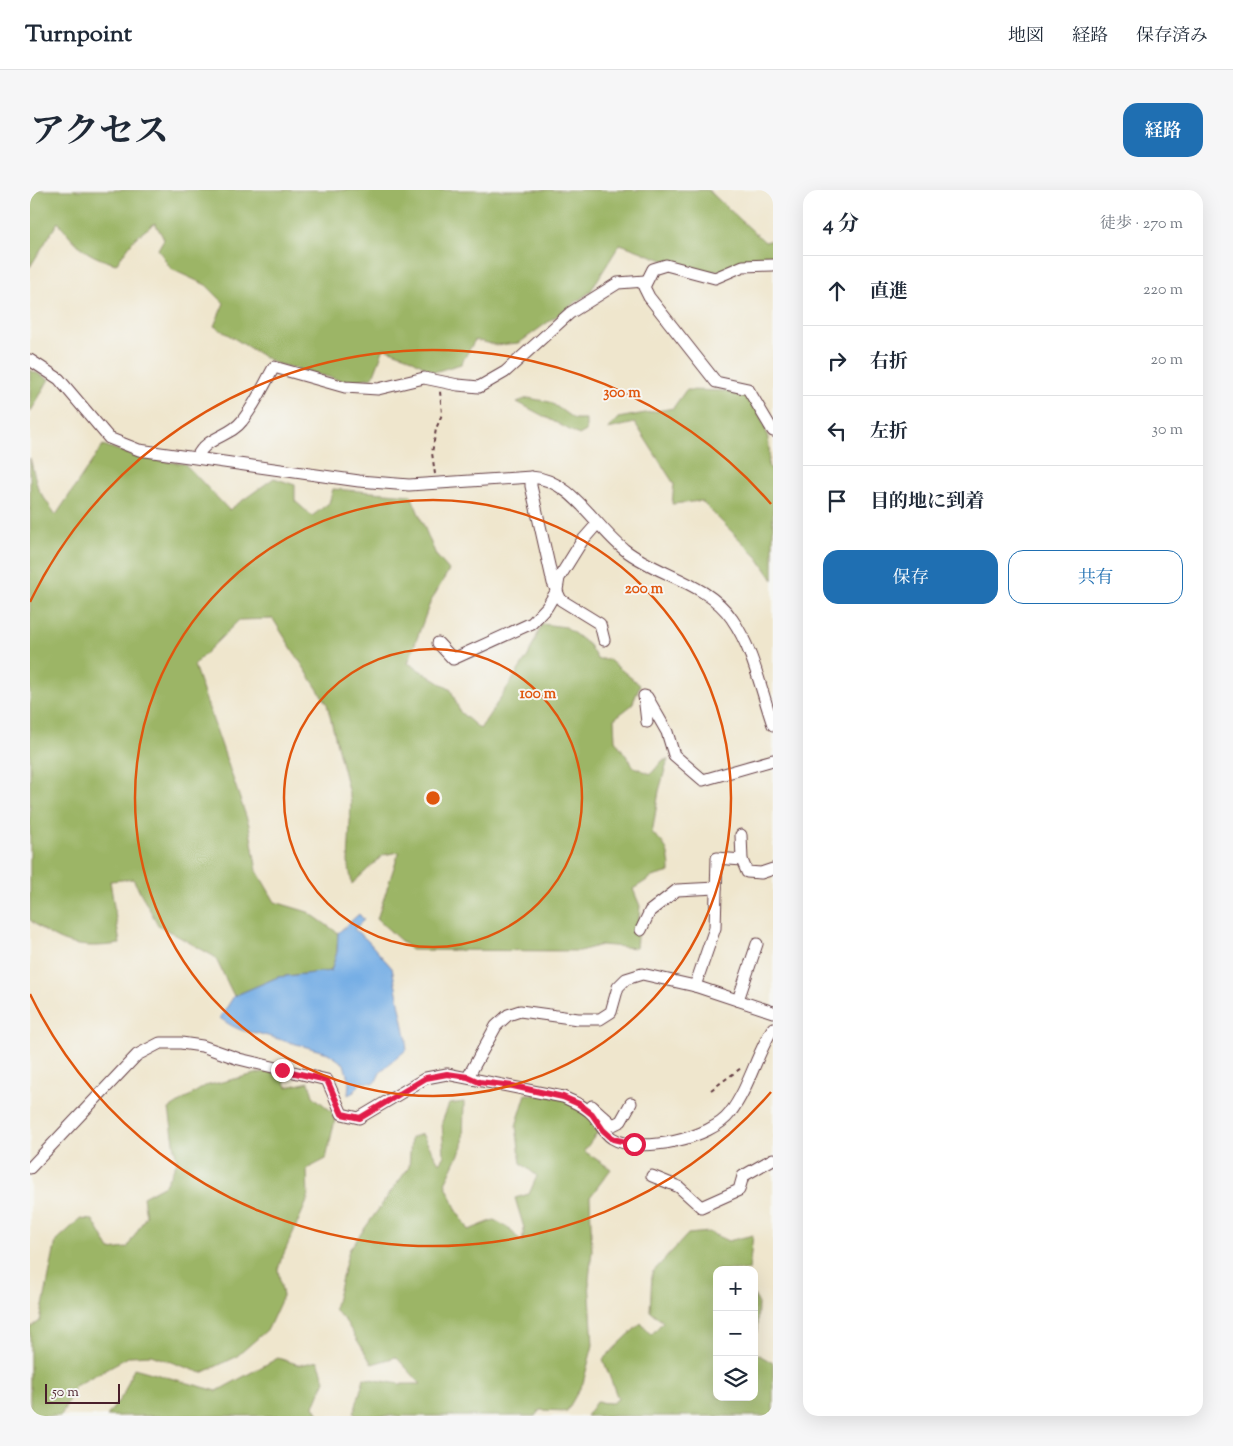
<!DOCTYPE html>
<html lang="ja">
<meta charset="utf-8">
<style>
body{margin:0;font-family:"Sorts Mill Goudy","Noto Serif JP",serif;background:#f6f6f7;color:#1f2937}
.controls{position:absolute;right:15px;bottom:15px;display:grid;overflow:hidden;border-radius:10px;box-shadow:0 5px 20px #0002}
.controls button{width:45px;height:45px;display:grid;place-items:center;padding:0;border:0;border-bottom:1px solid #e0e1e3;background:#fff;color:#1f2937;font:25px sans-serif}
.scale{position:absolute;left:15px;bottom:12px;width:75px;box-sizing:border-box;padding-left:5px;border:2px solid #4a1f2b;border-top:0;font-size:14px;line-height:18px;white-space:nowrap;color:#4a1f2b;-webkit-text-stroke:4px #f6f6f2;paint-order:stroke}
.stop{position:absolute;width:15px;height:15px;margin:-11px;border:4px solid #e11d48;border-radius:50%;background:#fff}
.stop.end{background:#e11d48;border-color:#fff;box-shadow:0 1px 5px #0008}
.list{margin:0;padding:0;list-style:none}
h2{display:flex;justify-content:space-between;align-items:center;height:65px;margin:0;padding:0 20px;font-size:21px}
h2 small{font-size:16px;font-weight:400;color:#747a83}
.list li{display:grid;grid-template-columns:32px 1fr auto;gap:15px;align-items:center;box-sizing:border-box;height:70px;padding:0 20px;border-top:1px solid #e0e1e3}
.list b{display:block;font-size:19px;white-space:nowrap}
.list em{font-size:16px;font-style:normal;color:#747a83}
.actions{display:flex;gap:10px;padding:15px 20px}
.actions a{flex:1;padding:11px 0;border:1px solid #1f6fb2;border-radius:15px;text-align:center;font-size:18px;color:#1f6fb2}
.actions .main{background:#1f6fb2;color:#fff}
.icon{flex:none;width:28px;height:28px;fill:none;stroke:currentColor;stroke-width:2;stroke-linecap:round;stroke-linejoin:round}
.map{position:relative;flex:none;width:743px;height:1226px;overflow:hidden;border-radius:15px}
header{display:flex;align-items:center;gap:30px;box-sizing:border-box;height:70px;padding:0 25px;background:#fff;border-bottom:1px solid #e0e1e3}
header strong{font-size:24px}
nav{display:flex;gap:28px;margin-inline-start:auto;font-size:18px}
.intro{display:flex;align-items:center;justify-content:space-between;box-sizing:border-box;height:120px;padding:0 30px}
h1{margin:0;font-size:35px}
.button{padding:12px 22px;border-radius:15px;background:#1f6fb2;color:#fff;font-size:18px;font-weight:700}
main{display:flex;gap:30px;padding:0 30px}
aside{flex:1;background:#fff;border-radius:15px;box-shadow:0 5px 20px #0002}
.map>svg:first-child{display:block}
.forest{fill:#9cb566;stroke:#736a48}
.water{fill:#76aee5;stroke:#606688}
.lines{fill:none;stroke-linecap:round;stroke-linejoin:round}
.minor-casing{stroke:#633d43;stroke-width:13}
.path{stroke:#633d43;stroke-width:2;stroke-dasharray:4 4;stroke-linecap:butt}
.minor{stroke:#fff;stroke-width:11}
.route{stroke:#e11d48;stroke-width:6}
.ring{fill:none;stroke:#e0560e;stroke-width:2.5}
.centre{fill:#e0560e;stroke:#f6f6f2;stroke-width:2.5}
.ring-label{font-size:15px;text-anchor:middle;font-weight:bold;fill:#e0560e;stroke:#f6f6f2;stroke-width:4;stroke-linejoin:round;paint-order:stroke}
</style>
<header>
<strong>Turnpoint</strong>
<nav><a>地図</a><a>経路</a><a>保存済み</a></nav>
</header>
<div class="intro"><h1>アクセス</h1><a class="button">経路</a></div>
<main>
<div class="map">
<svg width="743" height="1226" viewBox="0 0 743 1226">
<rect width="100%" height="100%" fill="#f6f6f2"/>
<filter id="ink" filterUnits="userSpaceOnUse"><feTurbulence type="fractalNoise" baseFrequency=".02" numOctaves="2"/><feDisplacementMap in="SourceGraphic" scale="10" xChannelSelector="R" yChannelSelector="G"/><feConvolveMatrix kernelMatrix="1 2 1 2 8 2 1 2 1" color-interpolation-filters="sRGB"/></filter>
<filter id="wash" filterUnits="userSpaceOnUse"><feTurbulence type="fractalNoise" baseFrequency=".0096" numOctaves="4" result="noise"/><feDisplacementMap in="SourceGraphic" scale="20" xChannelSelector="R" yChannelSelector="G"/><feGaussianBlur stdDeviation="1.12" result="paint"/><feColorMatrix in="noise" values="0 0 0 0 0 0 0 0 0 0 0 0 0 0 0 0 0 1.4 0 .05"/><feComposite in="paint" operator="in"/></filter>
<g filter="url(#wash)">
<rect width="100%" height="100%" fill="#efe6cd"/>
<g class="forest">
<path d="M0,0H678L735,52L743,50V70C718,67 709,78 687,81C659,84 618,63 590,54L560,102L489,153L466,155L445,150L431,174L404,182L376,166L354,158L343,187L318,192L244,173L184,136L194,113L176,95L141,79L128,59L134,49L125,33L105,48L86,74C54,65 48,56 28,32L0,77Z"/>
<path d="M0,180L19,189L0,223Z"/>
<path d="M656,200L697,201L720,207C733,229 743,250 738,276L743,280V390L728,368L671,311L642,314L644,294L605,233L578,239L588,228L643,218Z"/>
<path d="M498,208L520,212L544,229H556V241L549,245L487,212Z"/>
<path d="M73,255L110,268L155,274L199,320L244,288L265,295V311L282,326L299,313L303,299L381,305L406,365L419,380L400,413L378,473L421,500L430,522L450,539L498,466L512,434L536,437L559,455L567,469H578L610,495L602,515L584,529L585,550L604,577L621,584L632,571L638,569L629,601L622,644C637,652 640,667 640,682L622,687L603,699L610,716L606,758L571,755L550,761L381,760L347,729L369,662L353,665L322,694L318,672L321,612L297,514L243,429L209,430L164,475L219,635L227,681L245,712L278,722L308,743L307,762L301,781L248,787L204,806L185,767L128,735L103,689L80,691L90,754C50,759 31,756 0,730V268L8,299L26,325Z"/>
<path d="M238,881L253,887L257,897L279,892L283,906L306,925L296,969L277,979L278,1009L251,1070L248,1080L253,1106L238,1139L206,1167L172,1183L121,1165L100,1166L45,1196L31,1226H0V1138L10,1131L26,1051L50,1029L63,1030L80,1060L97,1058L116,1026L113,1007L135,995L147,972L139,919L175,896Z"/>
<path d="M496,904L553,910L565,921L560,929L568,942L554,961L581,979L560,1007L562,1061L559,1090L563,1155L553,1193L537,1221L510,1220L505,1226H327L324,1223L334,1188L370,1194H391L366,1167L342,1174L316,1132L304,1119L319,1060L379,977L381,948L392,944L409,973L414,966L412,932L419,914L434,912L433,956L415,993L428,1023L439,1040L464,1030L479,1038L492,1053L494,1038L485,1008L499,1004L507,986L491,973L486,936Z"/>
<path d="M679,1042L698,1051L723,1045L719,1080H687V1207H724V1162L743,1173V1226H556L566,1212L582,1213L588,1209L573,1169L611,1133L621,1145L633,1132L620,1121L622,1083L658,1044Z"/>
<path d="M724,1105L728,1112L727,1142L724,1146Z"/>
<path d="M248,1168L270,1175L288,1171L295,1190L284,1216L290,1226H77L93,1205L104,1178L187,1201Z"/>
</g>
<path class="water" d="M329,724L334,730L324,739L337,750L362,778L377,851L376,860L351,881L345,893L331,892L324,902L318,905L319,892L314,874L298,863L227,843C212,842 202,837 190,828L204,806L248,787L301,781L307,762L308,743Z"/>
</g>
<g filter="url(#ink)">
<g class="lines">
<defs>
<g id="minor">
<path d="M743,75L713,76L685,88L636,75L623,79L614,97L619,107L686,192L718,199L743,241"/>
<path d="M0,170L29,189L79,248L109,260L329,291L379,295L501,287C542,289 565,337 595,360C627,385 678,393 702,429C723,459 731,500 743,535"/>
<path d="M167,267C177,246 200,247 212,231C225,215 234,195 244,177L315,197L348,199L394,188L428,195L449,197L475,182L540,123L588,93L615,91"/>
<path d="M501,287V296L523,393L531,410L570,434L574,450"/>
<path d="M408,453L423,469L502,433L517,417L527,400L529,388L552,351L567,334"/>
<path d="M617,532L614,506L617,507L637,542L644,565L673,590L743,570"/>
<path d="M711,645L712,670L717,682L731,683L743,679"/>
<path d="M611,740L620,721L647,700L686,698"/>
<path d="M665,796L685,738L687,668L712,670"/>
<path d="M708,810L727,754"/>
<path d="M438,887L466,836L478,825L490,821L548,829H570L581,822L588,797L596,789L612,784L665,796L743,822"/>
<path d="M562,916L583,935L591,931L601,913"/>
<path d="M0,978L107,865L130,853H151L172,856L209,869L297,890L312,924L329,928L396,888L417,884L533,907C544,912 555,916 563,925C570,933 573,942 582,948C609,965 682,948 700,923C719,898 726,865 743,838"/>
<path d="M622,986L649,997L671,1017L709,1000L713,986L743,969"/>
</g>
</defs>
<use href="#minor" class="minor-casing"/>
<g class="path">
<path d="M405,284L402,263L406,239L412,224L410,201"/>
<path d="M681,900L711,878"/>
</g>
<use href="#minor" class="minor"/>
</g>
</g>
<g class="lines" filter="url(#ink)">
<path class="route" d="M252,880L297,890L312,924L330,928L396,888L417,884L438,887L449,892L483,896L533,907L549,914L562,924L573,940L583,949L604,954"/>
</g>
<g class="ring">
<circle cx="403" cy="608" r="149"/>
<circle cx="403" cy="608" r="298"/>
<path d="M741 902A448 448 0 0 1 0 804M0 412A448 448 0 0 1 741 314"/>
</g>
<circle cx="403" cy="608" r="8" class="centre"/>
<g class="ring-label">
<text x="592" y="207">300 m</text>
<text x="614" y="403">200 m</text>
<text x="508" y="508">100 m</text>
</g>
</svg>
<div class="controls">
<button>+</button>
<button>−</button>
<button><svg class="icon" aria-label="layers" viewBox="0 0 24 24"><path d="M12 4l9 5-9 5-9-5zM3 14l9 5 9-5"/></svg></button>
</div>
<div class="scale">50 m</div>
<div class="stop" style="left:604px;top:954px"></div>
<div class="stop end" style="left:252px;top:880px"></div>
</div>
<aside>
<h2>4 分<small>徒歩 · 270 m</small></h2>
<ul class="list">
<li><svg class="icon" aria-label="ahead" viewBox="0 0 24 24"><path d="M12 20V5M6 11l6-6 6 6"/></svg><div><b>直進</b></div><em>220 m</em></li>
<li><svg class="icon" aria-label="right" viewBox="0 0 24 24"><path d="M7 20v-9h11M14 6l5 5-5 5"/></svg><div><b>右折</b></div><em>20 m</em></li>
<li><svg class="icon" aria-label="left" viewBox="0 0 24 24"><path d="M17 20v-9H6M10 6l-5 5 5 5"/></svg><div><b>左折</b></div><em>30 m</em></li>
<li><svg class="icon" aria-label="arrive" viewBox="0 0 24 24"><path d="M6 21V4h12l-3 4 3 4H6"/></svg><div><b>目的地に到着</b></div></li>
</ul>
<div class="actions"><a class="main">保存</a><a>共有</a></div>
</aside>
</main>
